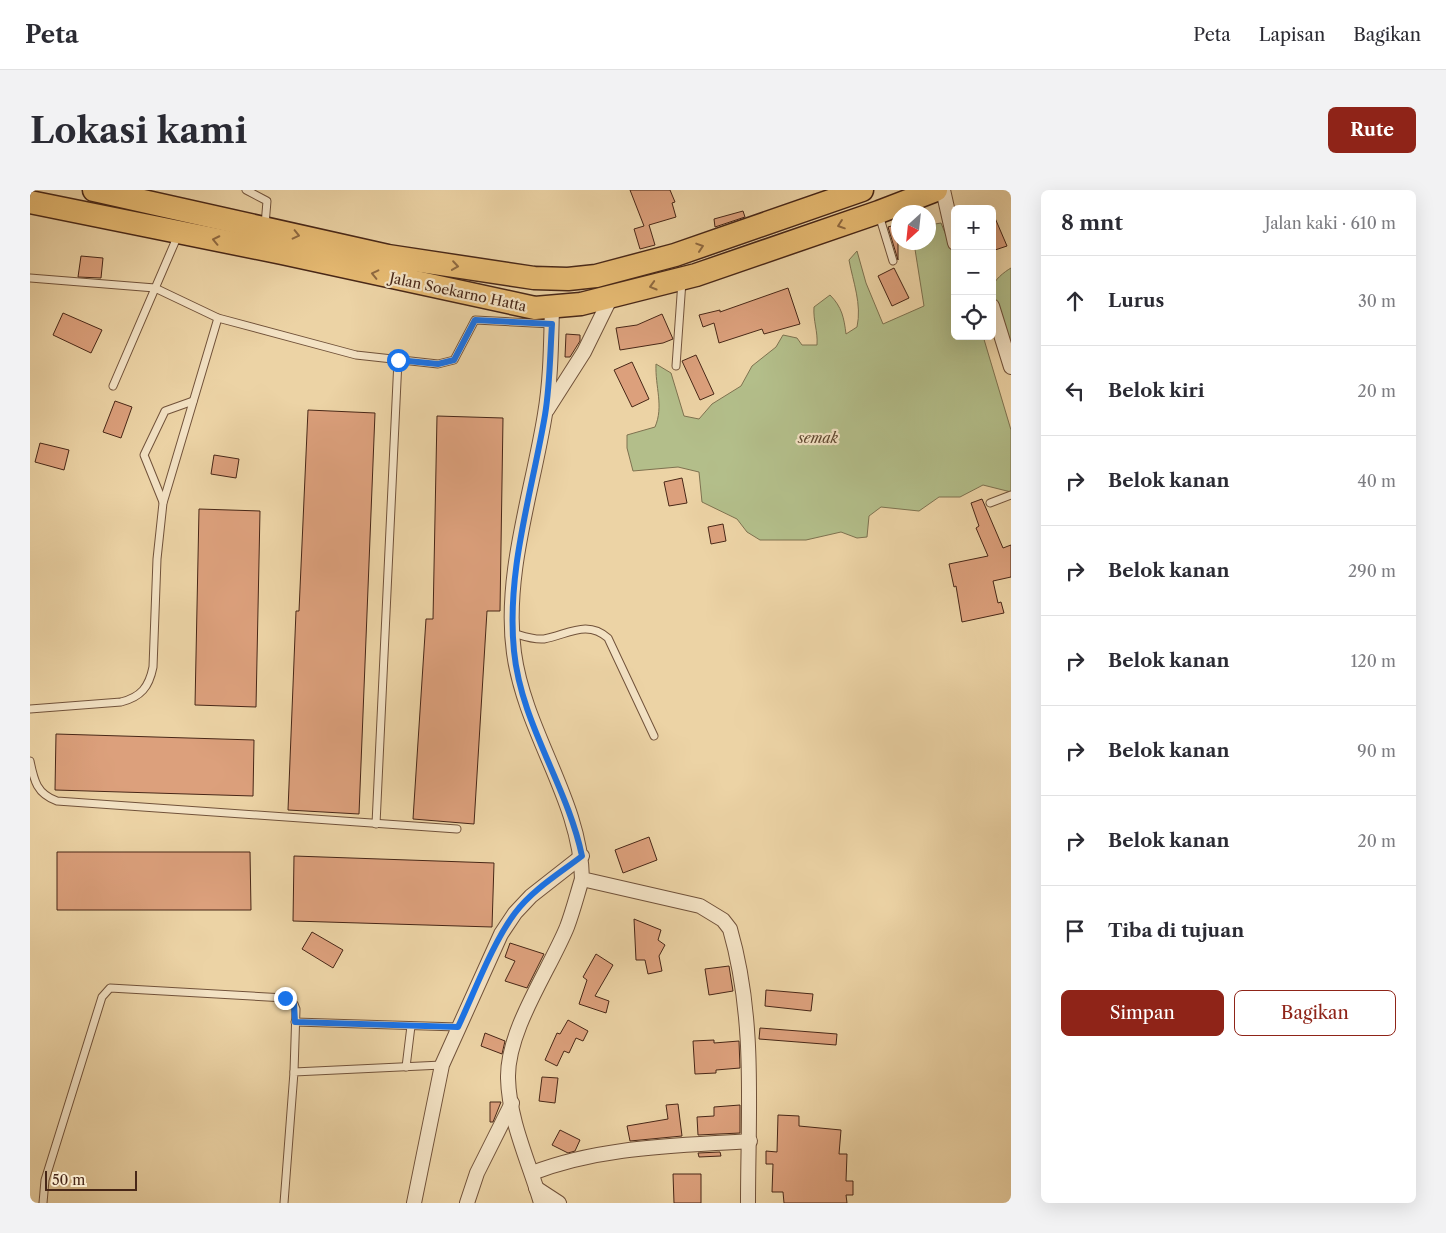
<!DOCTYPE html>
<html lang="id">
<meta charset="utf-8">
<style>
body{margin:0;font-family:"Libre Caslon Text",serif;background:#f2f2f3;color:#2b2b33}
.controls{position:absolute;right:15px;top:15px;display:grid;overflow:hidden;border-radius:8px;box-shadow:0 5px 20px #0002}
.controls button{width:45px;height:45px;display:grid;place-items:center;padding:0;border:0;border-bottom:1px solid #e1e1e2;background:#fff;color:#2b2b33;font:25px sans-serif}
.compass{position:absolute;left:861px;top:15px;width:45px;height:45px;border-radius:50%;background:#fff;box-shadow:0 5px 20px #0002;rotate:207deg}
.scale{position:absolute;left:15px;bottom:12px;width:92px;box-sizing:border-box;padding-left:5px;border:2px solid #482717;border-top:0;font-size:14px;line-height:18px;white-space:nowrap;color:#482717;-webkit-text-stroke:4px #f3e2c4;paint-order:stroke}
.stop{position:absolute;width:15px;height:15px;margin:-11px;border:4px solid #1a73e8;border-radius:50%;background:#fff}
.stop.end{background:#1a73e8;border-color:#fff;box-shadow:0 1px 5px #0008}
.list{margin:0;padding:0;list-style:none}
h2{display:flex;justify-content:space-between;align-items:center;height:65px;margin:0;padding:0 20px;font-size:21px}
h2 small{font-size:16px;font-weight:400;color:#7c7c81}
.list li{display:grid;grid-template-columns:32px 1fr auto;gap:15px;align-items:center;box-sizing:border-box;height:90px;padding:0 20px;border-top:1px solid #e1e1e2}
.list b{display:block;font-size:19px;white-space:nowrap}
.list em{font-size:16px;font-style:normal;color:#7c7c81}
.actions{display:flex;gap:10px;padding:15px 20px}
.actions a{flex:1;padding:11px 0;border:1px solid #8f2418;border-radius:8px;text-align:center;font-size:18px;color:#8f2418}
.actions .main{background:#8f2418;color:#fff}
.icon{flex:none;width:28px;height:28px;fill:none;stroke:currentColor;stroke-width:2;stroke-linecap:round;stroke-linejoin:round}
.map{position:relative;flex:none;width:981px;height:1013px;overflow:hidden;border-radius:8px}
header{display:flex;align-items:center;gap:30px;box-sizing:border-box;height:70px;padding:0 25px;background:#fff;border-bottom:1px solid #e1e1e2}
header strong{font-size:24px}
nav{display:flex;gap:28px;margin-inline-start:auto;font-size:18px}
.intro{display:flex;align-items:center;justify-content:space-between;box-sizing:border-box;height:120px;padding:0 30px}
h1{margin:0;font-size:35px}
.button{padding:12px 22px;border-radius:8px;background:#8f2418;color:#fff;font-size:18px;font-weight:700}
main{display:flex;gap:30px;padding:0 30px}
aside{flex:1;background:#fff;border-radius:8px;box-shadow:0 5px 20px #0002}
.map>svg:first-child{display:block}
.green{fill:#b3be8a;stroke:#7e7250}
.building{fill:#dca07c;stroke:#482717}
.lines{fill:none;stroke-linecap:round;stroke-linejoin:round}
.service-casing{stroke:#71523a;stroke-width:9}
.minor-casing{stroke:#71523a;stroke-width:16}
.trunk-casing{stroke:#482717;stroke-width:25}
.service{stroke:#f3e2c4;stroke-width:7}
.minor{stroke:#f3e2c4;stroke-width:14}
.trunk{stroke:#e6ba72;stroke-width:22}
.oneway{stroke:#8f6940}
.route{stroke:#1a73e8;stroke-width:6}
.labels{text-anchor:middle;stroke-width:4.5;stroke-linejoin:round;paint-order:stroke}
.street-label{font-size:14px;fill:#482717;stroke:#f3e2c4}
.park-label{font-size:14px;font-style:italic;fill:#5d452e;stroke:#f3e2c4}
</style>
<header>
<strong>Peta</strong>
<nav><a>Peta</a><a>Lapisan</a><a>Bagikan</a></nav>
</header>
<div class="intro"><h1>Lokasi kami</h1><a class="button">Rute</a></div>
<main>
<div class="map">
<svg width="981" height="1013" viewBox="0 0 981 1013">
<rect width="100%" height="100%" fill="#ecd3a5"/>
<filter id="stains"><feTurbulence type="fractalNoise" baseFrequency=".004" numOctaves="4"/><feColorMatrix values="0 0 0 0 .2 0 0 0 0 .09 0 0 0 0 .02 0 0 0 .5 -.17"/></filter>
<radialGradient id="worn" r=".72"><stop offset=".6" stop-color="#630" stop-opacity="0"/><stop offset="1" stop-color="#630" stop-opacity=".3"/></radialGradient>
<g class="green">
<path d="M911,33L925,67V146H953L981,240V302L953,295L930,307H909L889,321L851,317L839,326L837,347L827,348L811,342L776,350H730L717,342L707,329L672,312L669,282L648,277L603,281L597,258V245L625,237C634,216 625,197 626,174L641,183L654,226L669,229L682,214L711,196L722,176L746,157L753,145L767,148L772,155H787C788,141 783,131 784,117L800,105C812,117 814,128 816,144L827,137C832,114 823,92 819,70L827,61L836,93L853,134L894,116L884,53L898,52L899,35Z"/>
<path d="M981,78V183C976,164 958,116 962,98C964,90 974,82 981,78Z"/>
</g>
<g class="building">
<path d="M600,0H640L645,12L642,13L646,27L619,35L625,55L610,59L604,39L614,36Z"/>
<path d="M713,21L715,27L685,37L684,29Z"/>
<path d="M962,21L977,56L962,61Z"/>
<path d="M868,34V70L858,37Z"/>
<path d="M51,66L73,68L71,88L48,87Z"/>
<path d="M864,78L879,108L862,116L848,86Z"/>
<path d="M758,98L770,134L734,144L732,139L689,153L684,133L673,137L669,125L690,120V122Z"/>
<path d="M33,123L72,140L61,163L23,145Z"/>
<path d="M632,124L643,149L633,153L590,160L586,138L607,135Z"/>
<path d="M536,144L550,145V151L540,167H535Z"/>
<path d="M666,165L684,204L670,210L652,171Z"/>
<path d="M602,172L619,209L602,217L584,180Z"/>
<path d="M85,211L102,217L91,248L73,242Z"/>
<path d="M278,220L345,223L329,624L258,620L266,421H269Z"/>
<path d="M407,226L473,228L470,421H457L444,634L383,629L396,429H403Z"/>
<path d="M10,253L39,260L34,280L5,272Z"/>
<path d="M184,265L209,269L206,288L181,284Z"/>
<path d="M652,288L657,313L639,316L634,292Z"/>
<path d="M952,309L973,358L981,355V387L963,391L968,413L971,412L974,423L932,432L926,396L924,397L919,374L958,366L946,338L949,336L941,313Z"/>
<path d="M169,319L230,321L226,517L165,515Z"/>
<path d="M693,334L696,351L681,354L678,337Z"/>
<path d="M26,544L224,550L223,606L25,600Z"/>
<path d="M619,647L627,670L593,683L585,660Z"/>
<path d="M27,662H220L221,720H27Z"/>
<path d="M264,666L464,673L462,737L263,731Z"/>
<path d="M604,729L631,740L628,750L635,755L629,766L632,781L618,784L615,770H606Z"/>
<path d="M282,742L313,760L303,778L272,759Z"/>
<path d="M480,753L514,764L497,798L475,791L485,771L475,767Z"/>
<path d="M566,764L583,775L565,806L579,811L576,823L549,814L557,790L553,787Z"/>
<path d="M699,776L703,801L679,805L675,779Z"/>
<path d="M736,800L783,804L781,821L735,816Z"/>
<path d="M538,830L558,841L553,851L546,848L539,863L534,861L527,876L515,870L527,843L530,844Z"/>
<path d="M730,838L807,844L806,855L729,849Z"/>
<path d="M455,843L475,851L472,864L451,856Z"/>
<path d="M684,850V853L709,851L710,878L686,880V883L665,884L663,851Z"/>
<path d="M512,887L528,888L525,913L509,911Z"/>
<path d="M460,912H471L463,932H460Z"/>
<path d="M648,914L652,946L600,951L597,936L638,929L636,915Z"/>
<path d="M710,915V943L668,945L667,927L684,926V917Z"/>
<path d="M748,925L769,926V936L811,940L809,964H817L816,991H823V1005H816L817,1013H754L753,1002H742L743,974H736V961L747,962Z"/>
<path d="M530,940L550,950L545,961L538,963L522,955Z"/>
<path d="M690,962L691,966L669,967L668,963Z"/>
<path d="M643,984H671V1013H644Z"/>
</g>
<g class="lines">
<defs>
<g id="service">
<path d="M216,0L237,11L235,35"/>
<path d="M849,25L863,71"/>
<path d="M0,88L125,98L188,128L326,165L408,174L424,170L445,130L522,134"/>
<path d="M646,176L652,91"/>
<path d="M83,196L148,45"/>
<path d="M133,312L114,265L135,221L163,211"/>
<path d="M960,313L981,305"/>
<path d="M483,443C493,446 503,450 514,449C537,445 557,429 578,448L624,546"/>
<path d="M0,519L91,512C111,507 119,497 123,477L127,369L133,313L188,128"/>
<path d="M0,571C4,591 7,604 27,611L427,639"/>
<path d="M346,634L368,170"/>
<path d="M265,832L428,837"/>
<path d="M376,877L381,836"/>
<path d="M13,1013L15,990L72,807L80,798L255,808L264,814L266,819L264,882"/>
<path d="M254,1013L264,882L412,875"/>
</g>
<g id="minor">
<path d="M913,0L925,53"/>
<path d="M962,116L981,177"/>
<path d="M522,118C521,153 521,189 515,224C503,300 473,386 484,463C495,543 551,611 552,689L670,716L693,730L700,739C726,829 718,921 718,1013"/>
<path d="M517,220L554,162L581,107"/>
<path d="M502,983C572,956 646,956 720,951"/>
<path d="M506,998L529,1013"/>
<path d="M384,1013L412,875L471,744L485,723L501,706L552,666"/>
<path d="M437,1013L447,983L482,913"/>
<path d="M511,1013C499,972 479,931 478,888C477,840 519,781 537,737C543,721 547,705 552,689"/>
</g>
<g id="trunk">
<path d="M64,0L358,66L504,88L538,89L566,86L645,65L832,0"/>
<path d="M0,12L252,63L505,118L551,114L666,85L849,22L906,0"/>
</g>
</defs>
<use href="#service" class="service-casing"/>
<use href="#minor" class="minor-casing"/>
<use href="#trunk" class="trunk-casing"/>
<use href="#service" class="service"/>
<use href="#minor" class="minor"/>
<use href="#trunk" class="trunk"/>
</g>
<defs><path id="oneway-chevron" d="M-2-3.5L2.5 0L-2 3.5" fill="none" stroke-width="1.6" stroke-linecap="round" stroke-linejoin="round" transform="scale(1.25)"/></defs>
<g class="oneway">
<use href="#oneway-chevron" transform="translate(811 35) rotate(161)"/>
<use href="#oneway-chevron" transform="translate(266 45) rotate(13)"/>
<use href="#oneway-chevron" transform="translate(186 50) rotate(-168)"/>
<use href="#oneway-chevron" transform="translate(670 57) rotate(-18)"/>
<use href="#oneway-chevron" transform="translate(425 76) rotate(8)"/>
<use href="#oneway-chevron" transform="translate(345 84) rotate(-167)"/>
<use href="#oneway-chevron" transform="translate(623 96) rotate(164)"/>
</g>
<g class="lines">
<path class="route" d="M255,808L264,814L265,832L428,837C444,803 463,752 485,723C502,700 530,683 552,666C537,595 491,534 484,461C476,382 502,302 515,225C520,195 520,164 522,134L445,130L424,170L408,174L368,170"/>
</g>
<g class="labels">
<g class="street-label">
<text transform="translate(428 102) rotate(12)" y="5">Jalan Soekarno Hatta</text>
</g>
<g class="park-label">
<text x="788" y="253">semak</text>
</g>
</g>
<rect width="100%" height="100%" filter="url(#stains)"/>
<rect width="100%" height="100%" fill="url(#worn)"/>
</svg>
<div class="controls">
<button>+</button>
<button>−</button>
<button><svg class="icon" aria-label="locate" viewBox="0 0 24 24"><circle cx="12" cy="12" r="6"/><path d="M12 2v4M12 18v4M2 12h4M18 12h4"/></svg></button>
</div>
<svg class="compass" viewBox="-18 -18 36 36"><path d="M0-13l5 13h-10z" fill="#e53935"/><path d="M0 13l5-13h-10z" fill="#7c7c81"/></svg>
<div class="scale">50 m</div>
<div class="stop" style="left:368px;top:170px"></div>
<div class="stop end" style="left:255px;top:808px"></div>
</div>
<aside>
<h2>8 mnt<small>Jalan kaki · 610 m</small></h2>
<ul class="list">
<li><svg class="icon" aria-label="ahead" viewBox="0 0 24 24"><path d="M12 20V5M6 11l6-6 6 6"/></svg><div><b>Lurus</b></div><em>30 m</em></li>
<li><svg class="icon" aria-label="left" viewBox="0 0 24 24"><path d="M17 20v-9H6M10 6l-5 5 5 5"/></svg><div><b>Belok kiri</b></div><em>20 m</em></li>
<li><svg class="icon" aria-label="right" viewBox="0 0 24 24"><path d="M7 20v-9h11M14 6l5 5-5 5"/></svg><div><b>Belok kanan</b></div><em>40 m</em></li>
<li><svg class="icon" aria-label="right" viewBox="0 0 24 24"><path d="M7 20v-9h11M14 6l5 5-5 5"/></svg><div><b>Belok kanan</b></div><em>290 m</em></li>
<li><svg class="icon" aria-label="right" viewBox="0 0 24 24"><path d="M7 20v-9h11M14 6l5 5-5 5"/></svg><div><b>Belok kanan</b></div><em>120 m</em></li>
<li><svg class="icon" aria-label="right" viewBox="0 0 24 24"><path d="M7 20v-9h11M14 6l5 5-5 5"/></svg><div><b>Belok kanan</b></div><em>90 m</em></li>
<li><svg class="icon" aria-label="right" viewBox="0 0 24 24"><path d="M7 20v-9h11M14 6l5 5-5 5"/></svg><div><b>Belok kanan</b></div><em>20 m</em></li>
<li><svg class="icon" aria-label="arrive" viewBox="0 0 24 24"><path d="M6 21V4h12l-3 4 3 4H6"/></svg><div><b>Tiba di tujuan</b></div></li>
</ul>
<div class="actions"><a class="main">Simpan</a><a>Bagikan</a></div>
</aside>
</main>
